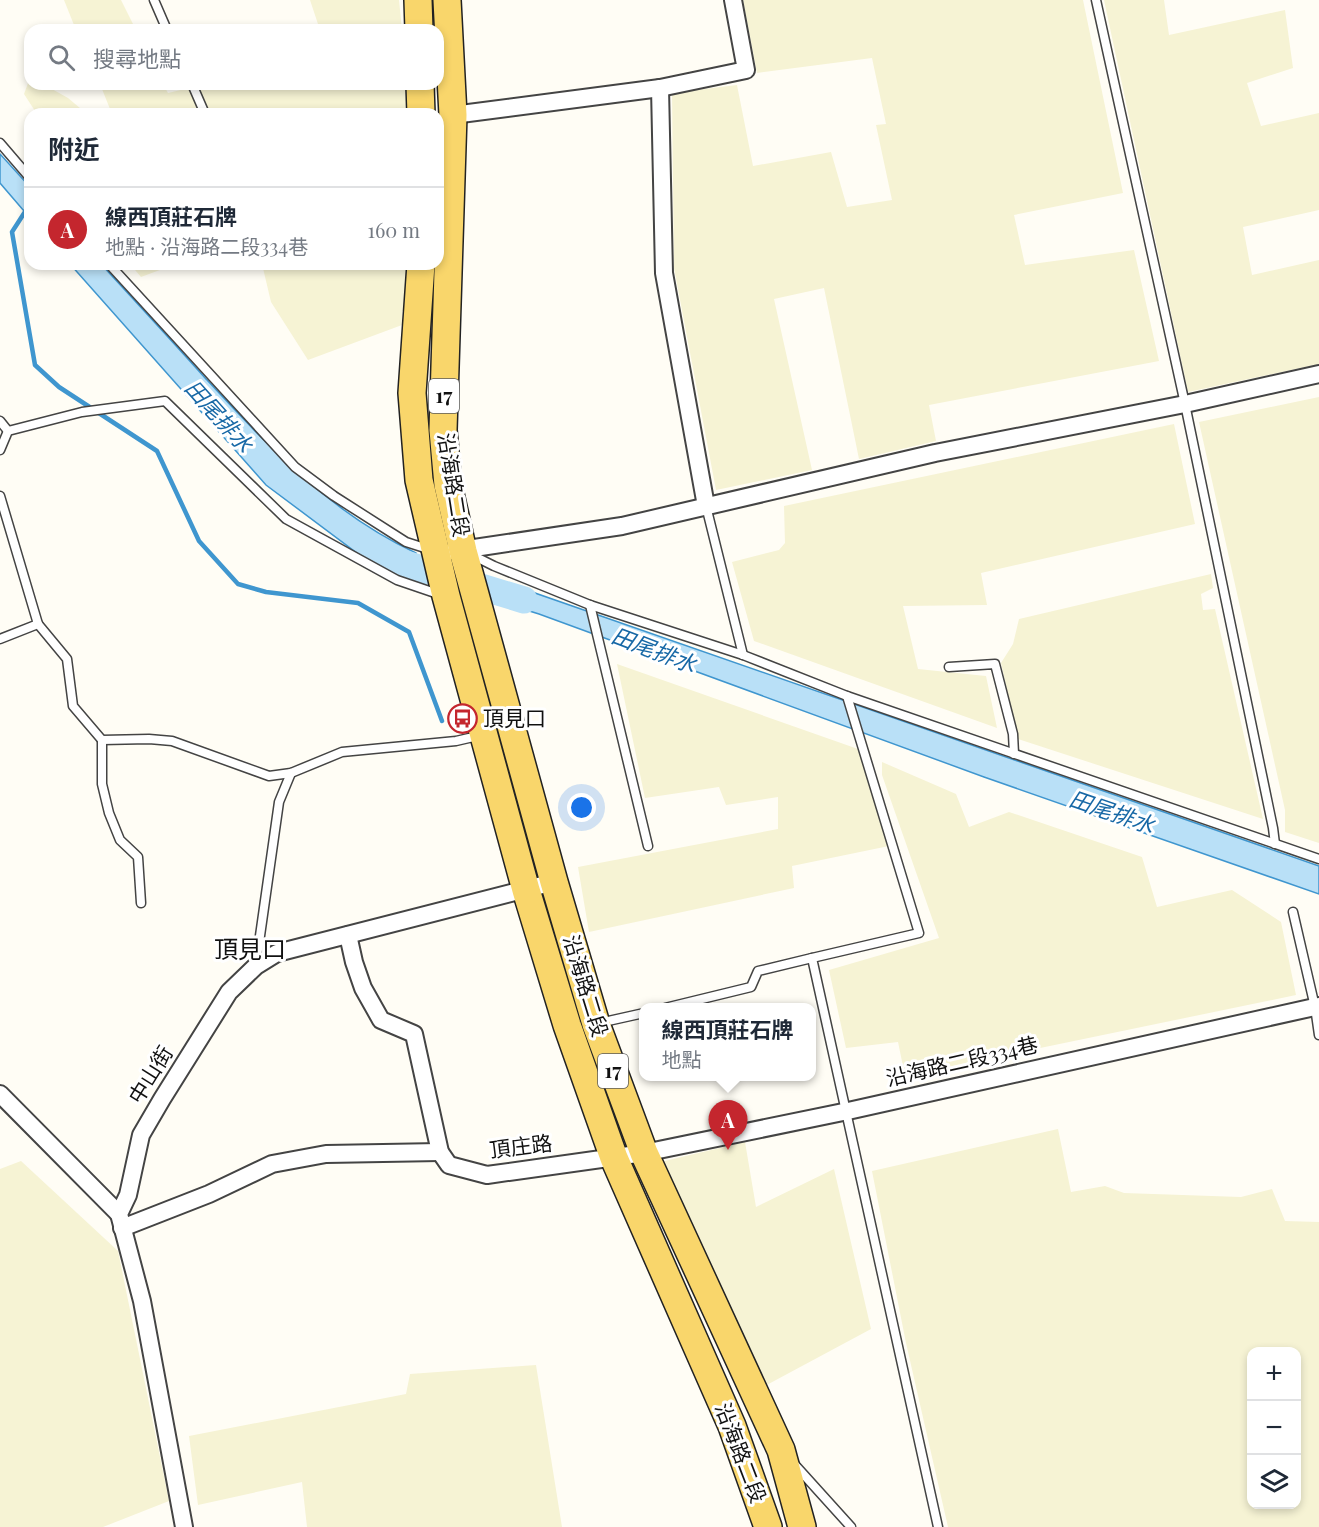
<!DOCTYPE html>
<html lang="zh-TW">
<meta charset="utf-8">
<style>
body{margin:0;font-family:"Playfair Display","Noto Sans TC",serif;background:#f2f2f3;color:#1f2937}
.controls{position:absolute;right:18px;bottom:18px;display:grid;overflow:hidden;border-radius:12px;box-shadow:0 3px 9px #0003}
.controls button{width:54px;height:54px;display:grid;place-items:center;padding:0;border:0;border-bottom:2px solid #e0e1e3;background:#fff;color:#1f2937;font:30px sans-serif}
.you{position:absolute;left:582px;top:808px;width:21px;height:21px;margin:-15px;border:4px solid #fff;border-radius:50%;background:#1a73e8;box-shadow:0 0 0 9px #1a73e833}
.badge{display:grid;place-items:center;width:39px;height:39px;border-radius:50%;background:#c4262e;color:#fff;font-size:20px;font-weight:700}
.pin{position:absolute;translate:-50% -50px;filter:drop-shadow(0 2px 3px #0008)}
.pin::after{content:'';position:absolute;top:32px;width:21px;height:18px;background:inherit;clip-path:polygon(0 0,100% 0,50% 100%)}
.popup{position:absolute;left:639px;top:1003px;width:177px;height:78px;box-sizing:border-box;display:grid;place-content:center;border-radius:12px;background:#fff;filter:drop-shadow(0 2px 4px #0005);font-size:20px;white-space:nowrap;color:#747a83}
.popup b{font-size:22px;color:#1f2937}
.popup::after{content:'';position:absolute;left:50%;top:100%;margin-left:-12px;border:12px solid transparent;border-top-color:#fff}
.list{margin:0;padding:0;list-style:none}
h2{display:flex;justify-content:space-between;align-items:center;height:78px;margin:0;padding:0 24px;font-size:26px}
h2 small{font-size:20px;font-weight:400;color:#747a83}
.list li{display:grid;grid-template-columns:39px 1fr auto;gap:18px;align-items:center;box-sizing:border-box;height:84px;padding:0 24px;border-top:2px solid #e0e1e3}
.list b{display:block;font-size:22px;white-space:nowrap}
.list p{margin:0;font-size:20px;white-space:nowrap;color:#747a83}
.list em{font-size:20px;font-style:normal;color:#747a83}
.icon{flex:none;width:33px;height:33px;fill:none;stroke:currentColor;stroke-width:2;stroke-linecap:round;stroke-linejoin:round}
.map{position:relative;flex:none;width:1319px;height:1527px;overflow:hidden}
.search{position:absolute;background:#fff;box-shadow:0 3px 9px #0003;left:24px;top:24px;width:420px;height:66px;display:flex;align-items:center;gap:15px;box-sizing:border-box;padding:0 21px;border-radius:18px;color:#747a83;font-size:22px}
.panel{position:absolute;background:#fff;box-shadow:0 3px 9px #0003;left:24px;top:108px;width:420px;height:162px;border-radius:18px}
.map>svg:first-child{display:block}
.farmland{fill:#f6f3d4;fill-rule:evenodd}
.water{fill:#b9e0f7;stroke:#3f96cf;stroke-width:1.5}
.lines{fill:none;stroke-linecap:round;stroke-linejoin:round}
.stream{stroke:#3f96cf;stroke-width:4.5}
.river{stroke:#b9e0f7;stroke-width:27}
.lane-casing{stroke:#444;stroke-width:11}
.street-casing{stroke:#444;stroke-width:20}
.primary-casing{stroke:#222;stroke-width:30}
.lane{stroke:#fff;stroke-width:8}
.street{stroke:#fff;stroke-width:16}
.primary{stroke:#f9d66b;stroke-width:27}
.labels{text-anchor:middle;stroke-width:6;stroke-linejoin:round;paint-order:stroke}
.shield{fill:#fff;stroke:#585858;stroke-width:1.5}
.shield-label{font-size:20px;font-weight:bold;fill:#111}
.street-label{font-size:21px;fill:#111;stroke:#fff}
.poi-label{font-size:21px;fill:#111;stroke:#fff;text-anchor:start}
.water-label{font-size:22px;font-style:italic;fill:#1768a6;stroke:#fff}
.quarter-label{font-size:24px;fill:#111;stroke:#fff}
</style>
<div class="map">
<svg width="1319" height="1527" viewBox="0 0 1319 1527">
<rect width="100%" height="100%" fill="#fffdf5"/>
<g class="farmland">
<path d="M64,0H121L136,30H76Z"/>
<path d="M310,0H399L402,30H315L319,27Z"/>
<path d="M743,0H1083L1123,193L1014,215L1025,265L1134,250L1159,361L929,405L936,441L859,459L824,288L774,299L812,470L716,490L674,268L672,93L737,85L753,166L831,152L847,207L892,200L876,125L886,124L872,58L757,73Z"/>
<path d="M1104,0H1164L1169,35L1285,10L1293,68L1247,83L1261,126L1319,113V210L1243,227L1252,275L1319,260V364L1188,392Z"/>
<path d="M30,78V84H43L68,98L87,114H37L24,94Z"/>
<path d="M100,84H163L168,93L206,84H407L408,114H112Z"/>
<path d="M130,264H176L141,277Z"/>
<path d="M262,264H413L414,310L402,311V325L308,360L271,302Z"/>
<path d="M1319,397V843L1285,832V810L1199,422Z"/>
<path d="M1174,424L1195,524L981,573L987,605L903,606L918,669L986,676L997,728L754,641L732,562L779,550L785,543L784,506Z"/>
<path d="M1211,574L1213,588L1201,594L1203,610L1215,609L1263,819L1018,739L1001,663L1013,644L1019,619Z"/>
<path d="M617,664L858,749L889,846L792,866L794,888L589,932L578,867L778,829V797L726,805L719,787L645,798Z"/>
<path d="M882,762L956,794L969,827L1009,812L1142,857L1157,907L1232,890L1281,922L1296,995L905,1076L898,1042L846,1048L829,970L939,938L882,775Z"/>
<path d="M1058,1129L1071,1192L1105,1186L1124,1193L1241,1197L1272,1189L1285,1221L1319,1222V1527H948L906,1343L872,1171ZM1252,1352H1296V1504H1252Z"/>
<path d="M745,1142L756,1207L834,1169L871,1329L752,1393L652,1164Z"/>
<path d="M21,1161L118,1251L169,1501L103,1527H0V1169Z"/>
<path d="M536,1365L562,1527H307L302,1482L198,1505L189,1436L406,1394L410,1374Z"/>
</g>
<g class="water">
<path d="M0,154L30,187V218L0,183Z"/>
<path d="M70,264H101C136,302 171,340 206,379C269,447 330,513 416,553L423,579L390,571L361,556L266,485Z"/>
<path d="M489,577L1319,866V894L984,777L539,614L494,600Z"/>
</g>
<g class="lines">
<path class="stream" d="M30,204L12,232L35,365L59,387L157,451L199,541L238,584L266,592L358,603L409,632L442,721"/>
<path class="river" d="M386,558L524,600"/>
<defs>
<g id="lane">
<path d="M154,0L167,30"/>
<path d="M1096,0L1185,404L1273,828L1275,844"/>
<path d="M192,84L205,114"/>
<path d="M0,143L30,178"/>
<path d="M109,264L295,467L334,496L406,542L431,550"/>
<path d="M0,421L8,431"/>
<path d="M0,450L8,431L82,412L165,401L286,519L397,580L441,595"/>
<path d="M0,496L38,624L0,639"/>
<path d="M706,506L743,655"/>
<path d="M470,554L494,566L590,605L743,655L847,696L1319,859"/>
<path d="M590,605L648,846"/>
<path d="M38,624L67,659L73,706L102,740L149,739L172,741L269,776L291,773L342,752L456,741L482,735"/>
<path d="M949,667L995,664L1013,734L1014,754"/>
<path d="M847,696L919,933L812,958L938,1527"/>
<path d="M102,740V784L109,813L120,840L138,857L141,903"/>
<path d="M1293,912L1315,1007L1319,1035"/>
<path d="M256,964L279,802L291,773"/>
<path d="M665,1008L751,987L758,971L812,958"/>
<path d="M599,1023L644,1013"/>
<path d="M795,1465L851,1527"/>
</g>
<g id="street">
<path d="M660,88L664,273L706,506"/>
<path d="M453,115L660,88L746,70L733,0"/>
<path d="M454,551L622,526L935,453L1185,404L1319,374"/>
<path d="M348,935L354,962L363,988L381,1020L414,1034L440,1152L449,1165L487,1175L644,1153L848,1111L1319,1006"/>
<path d="M0,1094L119,1214"/>
<path d="M122,1228L209,1194L272,1164L326,1154L440,1152"/>
<path d="M184,1527L142,1301L119,1214L128,1195L141,1135L162,1099L229,992L256,966L277,953L554,882"/>
</g>
<g id="primary">
<path d="M418,0L419,30"/>
<path d="M447,0L453,115L443,430L448,485L463,551L554,882L596,1024L644,1153L781,1450L802,1527"/>
<path d="M420,84L421,114"/>
<path d="M421,264L412,393L419,480L446,596L526,890L567,1025L614,1158L732,1426L768,1527"/>
</g>
</defs>
<use href="#lane" class="lane-casing"/>
<use href="#street" class="street-casing"/>
<use href="#primary" class="primary-casing"/>
<use href="#lane" class="lane"/>
<use href="#street" class="street"/>
<use href="#primary" class="primary"/>
</g>
<defs>
<symbol id="bus-ring" viewBox="-11 -11 22 22"><circle r="9.5" fill="#fff" stroke="#c4262e" stroke-width="1.5"/><path d="M-5-6H5V4H4V6H2V4H-2V6H-4V4H-5ZM-3.5-4V0h7V-4ZM-3.5 1.2v1.5H-2V1.2ZM2 1.2v1.5H3.5V1.2Z" fill="#c4262e"/></symbol>
</defs>
<g fill-rule="evenodd">
<use href="#bus-ring" x="446" y="702" width="33" height="33"/>
</g>
<g class="labels">
<g class="shield">
<rect x="429" y="379" width="30" height="34" rx="4.5"/>
<rect x="598" y="1054" width="30" height="34" rx="4.5"/>
</g>
<g class="shield-label">
<text x="444" y="403">17</text>
<text x="613" y="1078">17</text>
</g>
<g class="street-label">
<text transform="translate(453 485) rotate(81)" y="7">沿海路二段</text>
<text transform="translate(585 986) rotate(73)" y="7">沿海路二段</text>
<text transform="translate(962 1062) rotate(-13)" y="7">沿海路二段334巷</text>
<text transform="translate(151 1075) rotate(-58)" y="7">中山街</text>
<text transform="translate(521 1147) rotate(-7)" y="7">頂庄路</text>
<text transform="translate(740 1453) rotate(69)" y="7">沿海路二段</text>
</g>
<g class="poi-label">
<text x="483" y="726">頂見口</text>
</g>
<g class="water-label">
<text transform="translate(219 416) rotate(48)" y="8">田尾排水</text>
<text transform="translate(654 650) rotate(21)" y="8">田尾排水</text>
<text transform="translate(1112 812) rotate(19)" y="8">田尾排水</text>
</g>
<g class="quarter-label">
<text x="250" y="958">頂見口</text>
</g>
</g>
</svg>
<div class="controls">
<button>+</button>
<button>−</button>
<button><svg class="icon" aria-label="layers" viewBox="0 0 24 24"><path d="M12 4l9 5-9 5-9-5zM3 14l9 5 9-5"/></svg></button>
</div>
<div class="you"></div>
<div class="pin badge" style="left:728px;top:1150px">A</div>
<div class="popup"><b>線西頂莊石牌</b>地點</div>
<div class="search"><svg class="icon" aria-label="search" viewBox="0 0 24 24"><circle cx="10" cy="10" r="6"/><path d="M15 15l6 6"/></svg>搜尋地點</div>
<section class="panel">
<h2>附近<small></small></h2>
<ul class="list">
<li><span class="badge">A</span><div><b>線西頂莊石牌</b><p>地點 · 沿海路二段334巷</p></div><em>160 m</em></li>
</ul>
</section>
</div>
